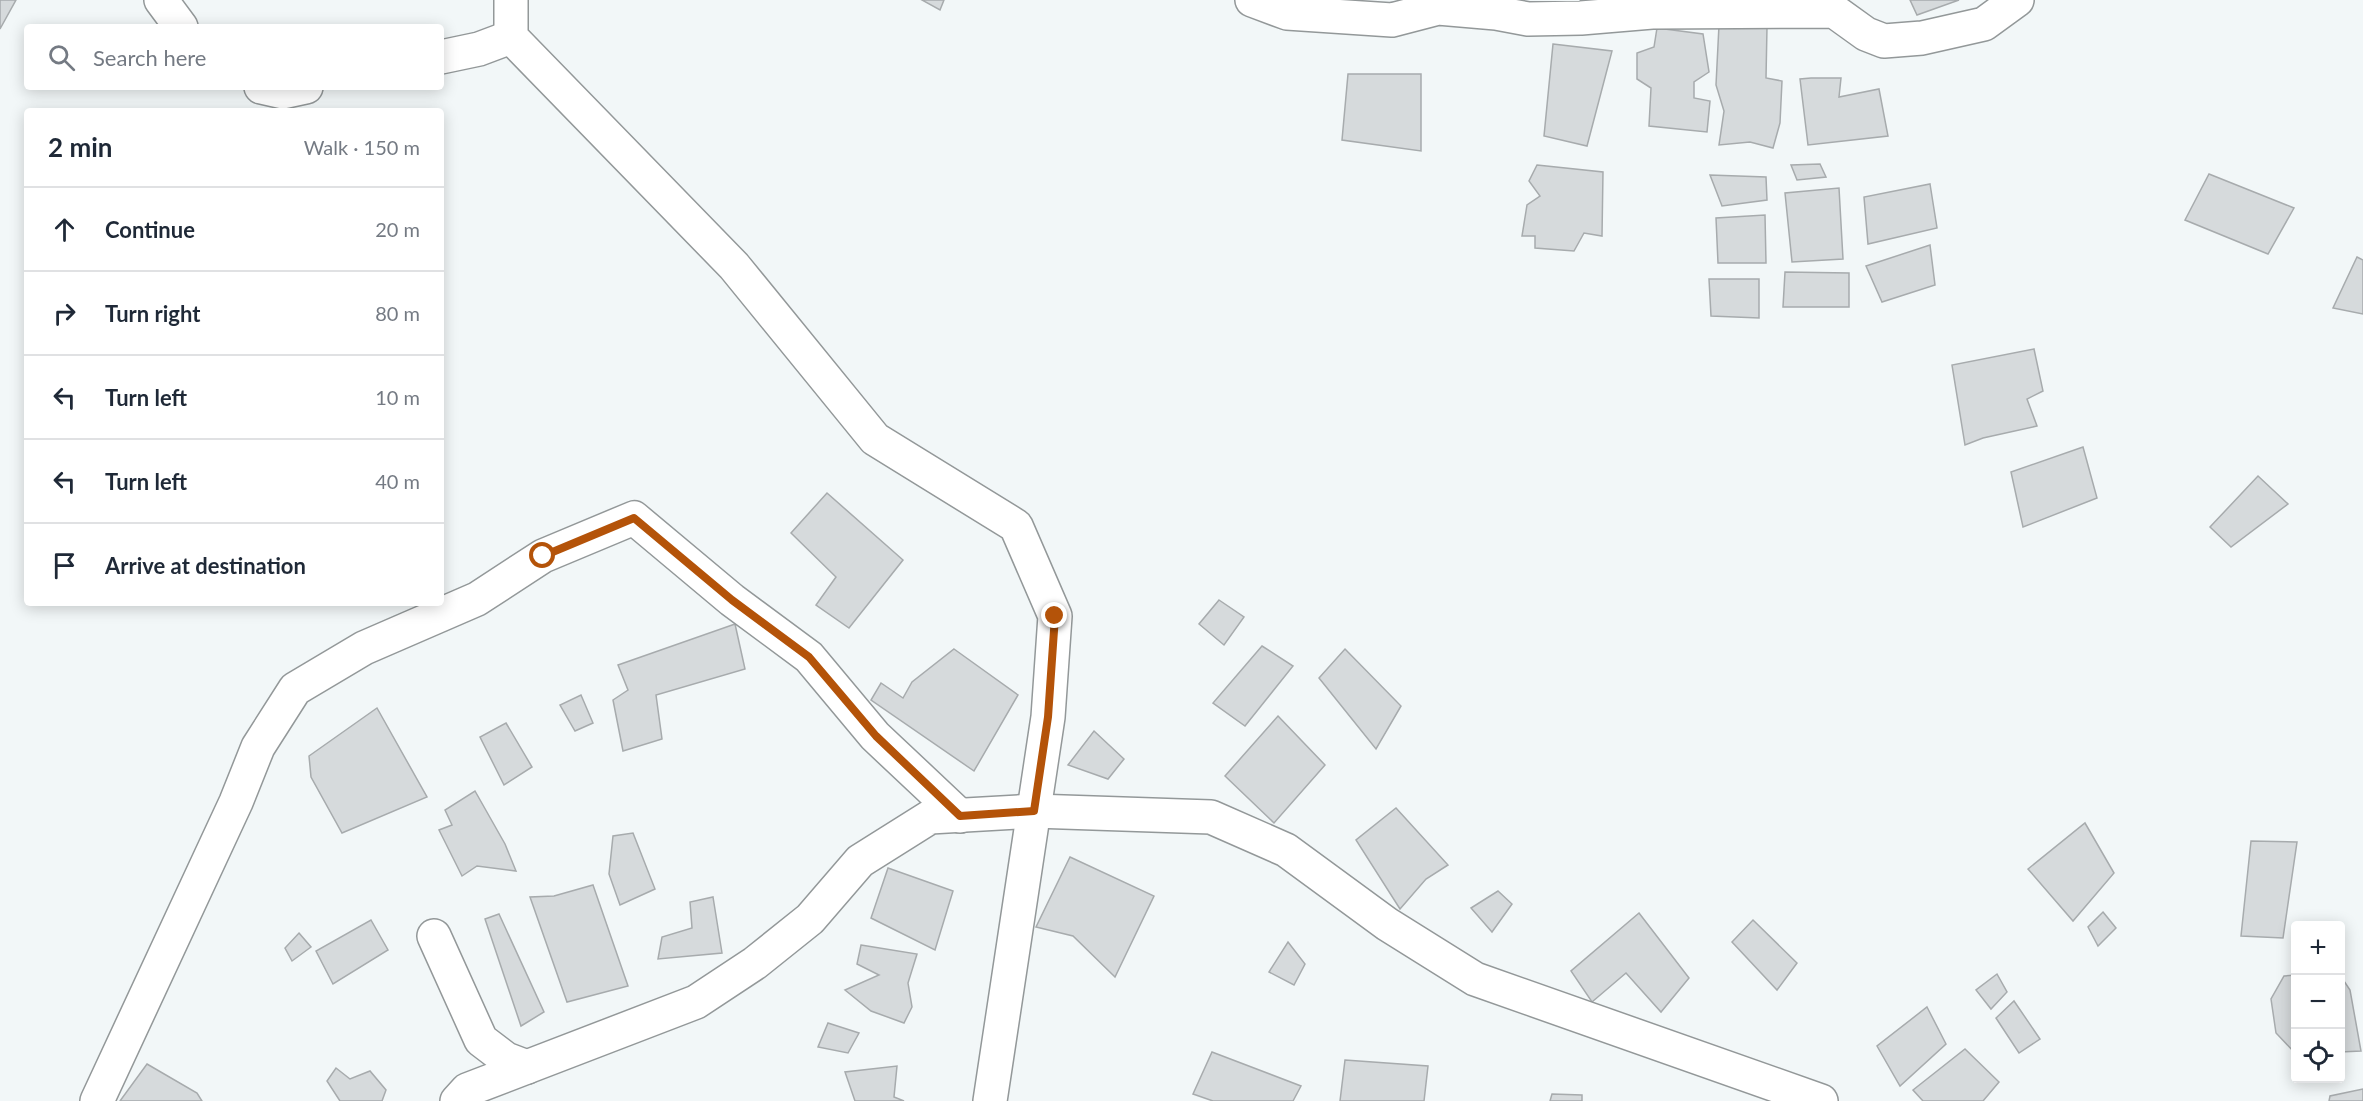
<!DOCTYPE html>
<meta charset="utf-8">
<style>
body{margin:0;font-family:Lato,sans-serif;background:#f6f6f7;color:#1f2937}
.controls{position:absolute;right:18px;bottom:18px;display:grid;overflow:hidden;border-radius:6px;box-shadow:0 3px 15px #0003}
.controls button{width:54px;height:54px;display:grid;place-items:center;padding:0;border:0;border-bottom:2px solid #e0e1e3;background:#fff;color:#1f2937;font:30px sans-serif}
.stop{position:absolute;width:18px;height:18px;margin:-14px;border:4px solid #b45309;border-radius:50%;background:#fff}
.stop.end{background:#b45309;border-color:#fff;box-shadow:0 2px 6px #0008}
.list{margin:0;padding:0;list-style:none}
h2{display:flex;justify-content:space-between;align-items:center;height:78px;margin:0;padding:0 24px;font-size:26px}
h2 small{font-size:20px;font-weight:400;color:#747a83}
.list li{display:grid;grid-template-columns:39px 1fr auto;gap:18px;align-items:center;box-sizing:border-box;height:84px;padding:0 24px;border-top:2px solid #e0e1e3}
.list b{display:block;font-size:22px;white-space:nowrap}
.list em{font-size:20px;font-style:normal;color:#747a83}
.icon{flex:none;width:33px;height:33px;fill:none;stroke:currentColor;stroke-width:2;stroke-linecap:round;stroke-linejoin:round}
.map{position:relative;flex:none;width:2363px;height:1101px;overflow:hidden}
.search{position:absolute;background:#fff;box-shadow:0 3px 15px #0003;left:24px;top:24px;width:420px;height:66px;display:flex;align-items:center;gap:15px;box-sizing:border-box;padding:0 21px;border-radius:6px;color:#747a83;font-size:22px}
.panel{position:absolute;background:#fff;box-shadow:0 3px 15px #0003;left:24px;top:108px;width:420px;height:498px;border-radius:6px}
.map>svg:first-child{display:block}
.building{fill:#d6dadc;stroke:#a7abad;stroke-width:1.5}
.lines{fill:none;stroke-linecap:round;stroke-linejoin:round}
.minor-casing{stroke:#939899;stroke-width:36}
.minor{stroke:#fff;stroke-width:33}
.route{stroke:#b45309;stroke-width:8}
</style>
<div class="map">
<svg width="2363" height="1101" viewBox="0 0 2363 1101">
<rect width="100%" height="100%" fill="#f2f7f8"/>
<g class="building">
<path d="M0,0H16L0,29Z"/>
<path d="M922,0H944L940,10Z"/>
<path d="M1910,0H1959L1917,15Z"/>
<path d="M1719,25L1767,27L1766,78L1782,81L1780,123L1773,148L1750,142L1719,145L1724,111L1716,85Z"/>
<path d="M1657,28L1703,34L1709,72L1694,82V98L1710,101L1707,132L1649,126L1651,88L1637,79V53L1654,47Z"/>
<path d="M1553,44L1612,51L1587,146L1544,136Z"/>
<path d="M1348,74H1421V151L1342,140Z"/>
<path d="M1811,78H1841L1839,97L1879,89L1888,136L1808,145L1800,79Z"/>
<path d="M1820,164L1826,177L1797,180L1791,165Z"/>
<path d="M1537,165L1603,172L1602,236L1584,233L1574,251L1535,248V236H1522L1527,205L1540,196L1529,181Z"/>
<path d="M2209,174L2294,208L2268,254L2185,220Z"/>
<path d="M1710,175L1766,177L1767,200L1722,206Z"/>
<path d="M1930,184L1937,228L1868,244L1864,197Z"/>
<path d="M1839,188L1843,259L1792,262L1785,193Z"/>
<path d="M1765,215L1766,263H1718L1716,218Z"/>
<path d="M1930,245L1935,285L1882,302L1866,266Z"/>
<path d="M2357,257L2363,260V314L2333,308Z"/>
<path d="M1785,272L1849,273V307H1783Z"/>
<path d="M1709,279H1759V318L1711,316Z"/>
<path d="M2034,349L2043,391L2027,399L2037,426L1983,438L1965,445L1952,365Z"/>
<path d="M2083,447L2097,498L2023,527L2011,472Z"/>
<path d="M2258,476L2288,504L2231,547L2210,527Z"/>
<path d="M827,493L903,560L849,628L816,605L836,577L791,533Z"/>
<path d="M1219,600L1244,617L1224,645L1199,624Z"/>
<path d="M735,624L745,669L656,695L662,739L623,751L613,700L628,690L618,665Z"/>
<path d="M1262,646L1293,666L1245,726L1213,703Z"/>
<path d="M954,649L1018,695L974,771L871,700L881,683L903,698L912,682Z"/>
<path d="M1345,649L1401,706L1376,749L1319,678Z"/>
<path d="M581,695L593,723L575,731L560,705Z"/>
<path d="M377,708L427,797L342,833L311,777L309,756Z"/>
<path d="M1278,716L1325,765L1274,823L1225,776Z"/>
<path d="M506,723L532,767L504,785L480,737Z"/>
<path d="M1094,731L1124,759L1108,779L1068,765Z"/>
<path d="M475,791L505,844L516,871L477,866L462,876L439,830L452,825L445,810Z"/>
<path d="M1396,808L1448,865L1426,879L1400,909L1356,840Z"/>
<path d="M2085,823L2114,873L2073,921L2028,869Z"/>
<path d="M633,833L655,889L620,905L609,874L613,836Z"/>
<path d="M2251,841L2297,842L2283,938L2241,936Z"/>
<path d="M1070,857L1154,896L1115,977L1073,936L1036,927Z"/>
<path d="M888,868L953,891L935,950L871,918Z"/>
<path d="M593,885L628,986L567,1002L530,897L554,896Z"/>
<path d="M1498,891L1512,904L1492,932L1471,908Z"/>
<path d="M713,897L722,953L658,959L662,937L692,928L690,902Z"/>
<path d="M2103,912L2116,928L2098,946L2088,927Z"/>
<path d="M1639,913L1689,978L1661,1012L1626,973L1592,1002L1571,971Z"/>
<path d="M499,914L544,1012L521,1026L485,919Z"/>
<path d="M371,920L388,950L333,984L316,951Z"/>
<path d="M1753,920L1797,963L1777,990L1732,942Z"/>
<path d="M299,933L311,947L292,961L285,948Z"/>
<path d="M1288,942L1305,964L1294,985L1269,972Z"/>
<path d="M861,945L917,954L908,983L912,1007L904,1023L871,1011L845,990L879,975L857,964Z"/>
<path d="M1997,974L2007,992L1991,1009L1976,990Z"/>
<path d="M2296,975V1054L2276,1033L2271,999L2284,976Z"/>
<path d="M2340,975L2350,990L2361,1051L2340,1052Z"/>
<path d="M2014,1001L2040,1039L2019,1053L1996,1018Z"/>
<path d="M1927,1007L1946,1044L1900,1086L1877,1046Z"/>
<path d="M828,1023L859,1033L848,1053L818,1047Z"/>
<path d="M1965,1049L1999,1082L1983,1101H1923L1913,1090Z"/>
<path d="M1212,1052L1301,1086L1293,1101H1213L1193,1094Z"/>
<path d="M1345,1060L1428,1066L1424,1101H1340Z"/>
<path d="M147,1064L197,1093L202,1101H120Z"/>
<path d="M897,1066L894,1097L904,1101H855L845,1072Z"/>
<path d="M336,1068L350,1079L370,1071L386,1090L382,1101H340L327,1081Z"/>
<path d="M2363,1089V1101H2329L2330,1096Z"/>
<path d="M1552,1094L1582,1095V1101H1550Z"/>
</g>
<g class="lines">
<defs>
<g id="minor">
<path d="M161,0L181,27"/>
<path d="M511,0V37L734,266L875,439L1016,526L1055,616L1048,717L990,1101"/>
<path d="M1252,0L1287,13L1392,20L1438,8L1496,13L1528,19L1581,18L1652,12L1834,11L1866,34L1884,41L1922,38L1984,24L2017,0"/>
<path d="M441,57L479,49L511,37"/>
<path d="M261,87L283,92L306,87"/>
<path d="M434,936L481,1040L506,1059L527,1067"/>
<path d="M97,1101L236,802L258,747L295,689L364,648L477,599L543,556L634,518L732,600L809,657L875,736L960,816"/>
<path d="M457,1101L467,1090L696,1002L755,963L810,919L860,861L930,817L1034,811L1211,817L1286,850L1387,924L1475,979L1821,1101"/>
</g>
</defs>
<use href="#minor" class="minor-casing"/>
<use href="#minor" class="minor"/>
</g>
<g class="lines">
<path class="route" d="M543,556L634,518L732,600L809,657L876,736L960,816L1034,811L1048,717L1055,616"/>
</g>
</svg>
<div class="controls">
<button>+</button>
<button>−</button>
<button><svg class="icon" aria-label="locate" viewBox="0 0 24 24"><circle cx="12" cy="12" r="6"/><path d="M12 2v4M12 18v4M2 12h4M18 12h4"/></svg></button>
</div>
<div class="stop" style="left:543px;top:556px"></div>
<div class="stop end" style="left:1055px;top:616px"></div>
<div class="search"><svg class="icon" aria-label="search" viewBox="0 0 24 24"><circle cx="10" cy="10" r="6"/><path d="M15 15l6 6"/></svg>Search here</div>
<section class="panel">
<h2>2 min<small>Walk · 150 m</small></h2>
<ul class="list">
<li><svg class="icon" aria-label="ahead" viewBox="0 0 24 24"><path d="M12 20V5M6 11l6-6 6 6"/></svg><div><b>Continue</b></div><em>20 m</em></li>
<li><svg class="icon" aria-label="right" viewBox="0 0 24 24"><path d="M7 20v-9h11M14 6l5 5-5 5"/></svg><div><b>Turn right</b></div><em>80 m</em></li>
<li><svg class="icon" aria-label="left" viewBox="0 0 24 24"><path d="M17 20v-9H6M10 6l-5 5 5 5"/></svg><div><b>Turn left</b></div><em>10 m</em></li>
<li><svg class="icon" aria-label="left" viewBox="0 0 24 24"><path d="M17 20v-9H6M10 6l-5 5 5 5"/></svg><div><b>Turn left</b></div><em>40 m</em></li>
<li><svg class="icon" aria-label="arrive" viewBox="0 0 24 24"><path d="M6 21V4h12l-3 4 3 4H6"/></svg><div><b>Arrive at destination</b></div></li>
</ul>
</section>
</div>
